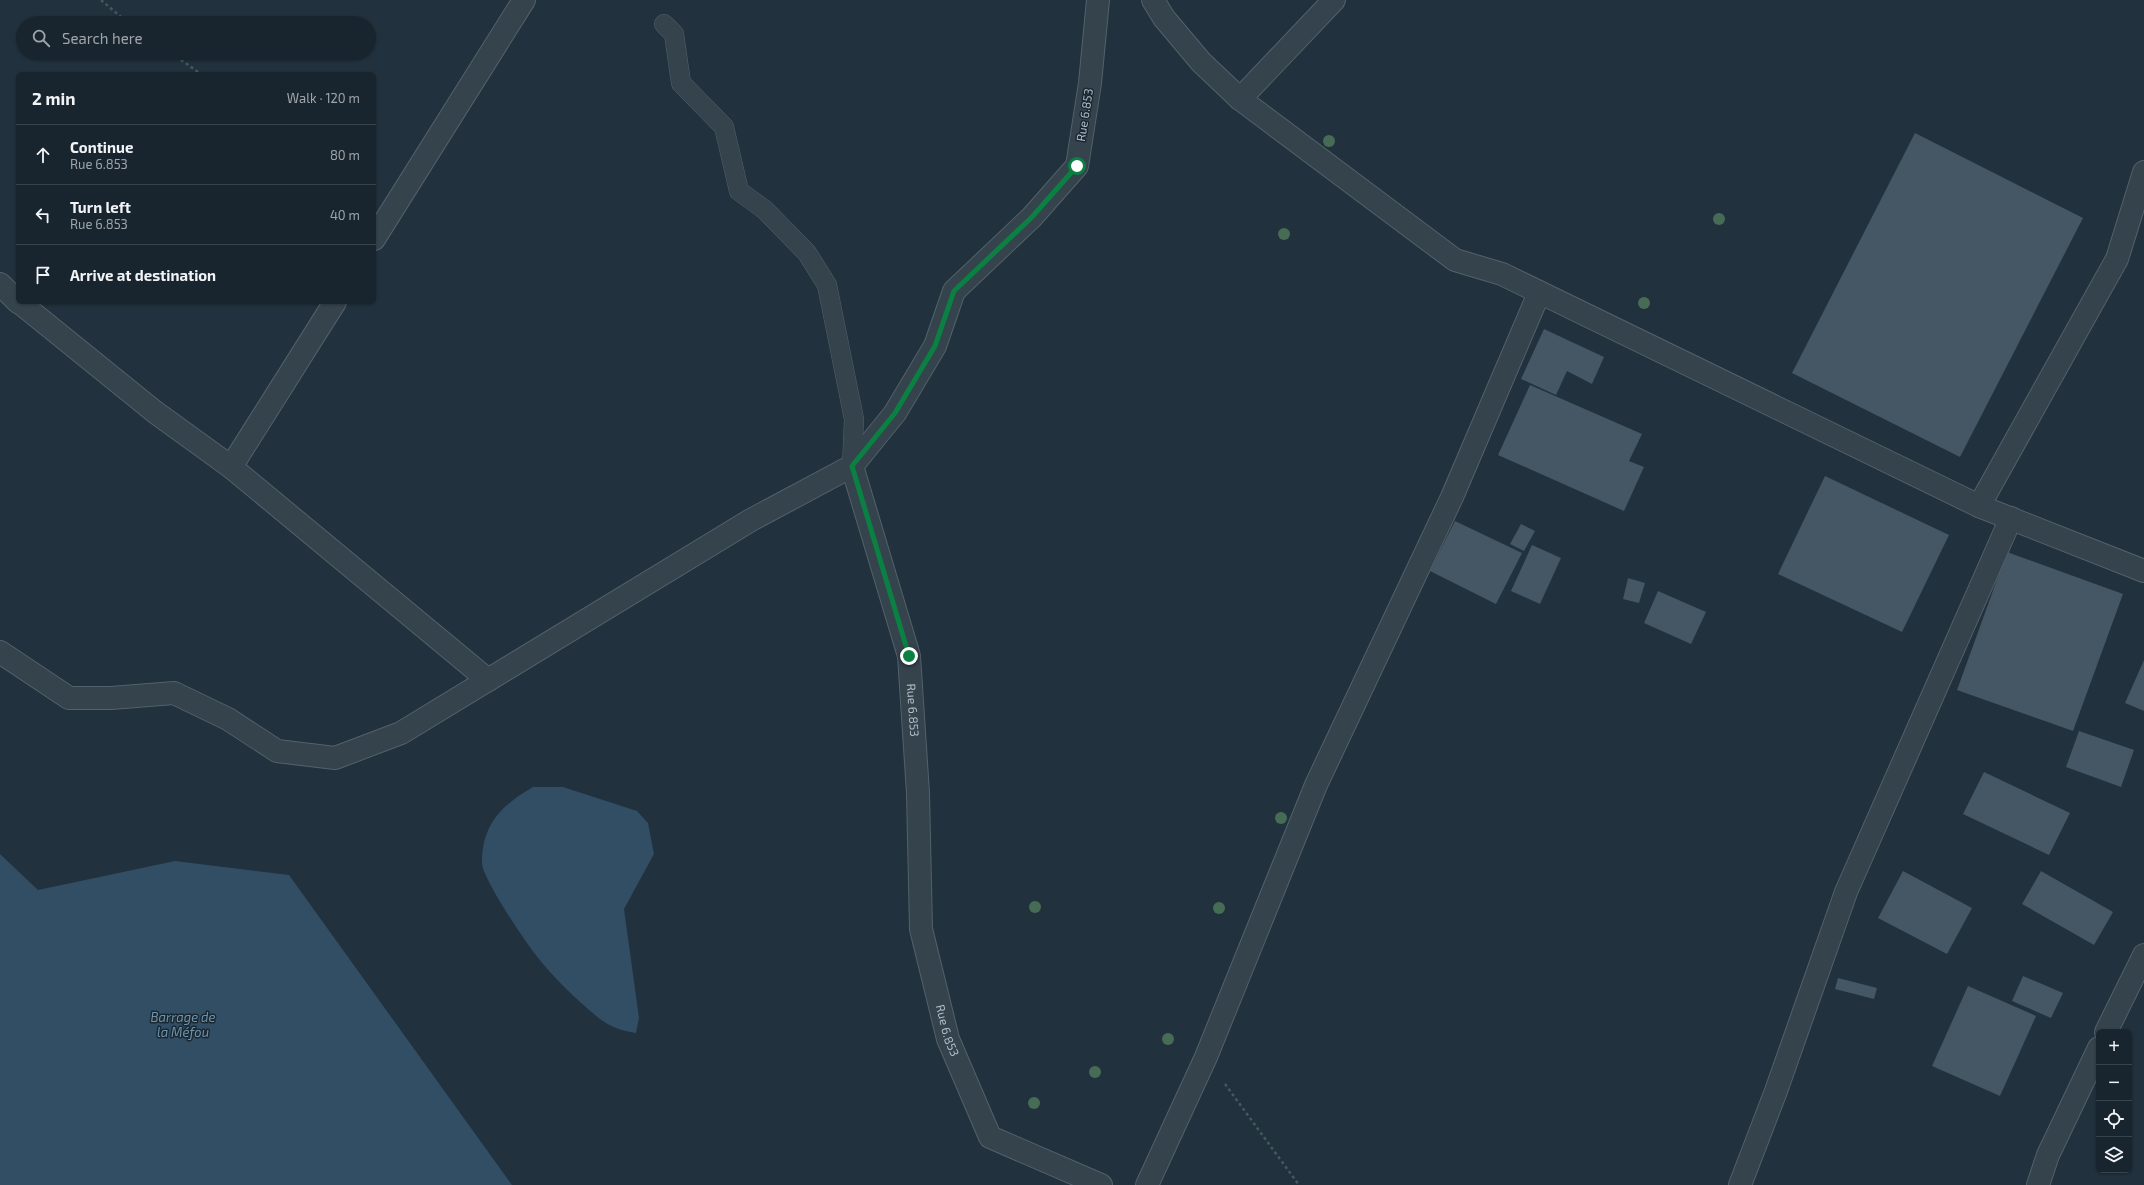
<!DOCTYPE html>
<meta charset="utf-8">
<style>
body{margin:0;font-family:"Exo 2",sans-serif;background:#222d36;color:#f1f3f6}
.controls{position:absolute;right:12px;bottom:12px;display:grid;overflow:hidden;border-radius:6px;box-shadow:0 1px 3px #0004}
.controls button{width:36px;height:36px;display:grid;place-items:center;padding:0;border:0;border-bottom:1px solid #37424a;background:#19252e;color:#f1f3f6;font:20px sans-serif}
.stop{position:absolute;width:12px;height:12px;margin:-9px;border:3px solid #0b8043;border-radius:50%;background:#fff}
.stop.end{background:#0b8043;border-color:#fff;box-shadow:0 1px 4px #0008}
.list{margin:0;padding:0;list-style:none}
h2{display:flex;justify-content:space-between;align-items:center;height:52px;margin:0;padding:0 16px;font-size:17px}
h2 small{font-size:13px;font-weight:400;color:#9fa5aa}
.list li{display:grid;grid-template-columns:26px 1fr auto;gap:12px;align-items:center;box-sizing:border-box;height:60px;padding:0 16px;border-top:1px solid #37424a}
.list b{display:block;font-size:15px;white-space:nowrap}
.list p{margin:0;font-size:13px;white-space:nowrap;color:#9fa5aa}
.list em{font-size:13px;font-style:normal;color:#9fa5aa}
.icon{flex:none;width:22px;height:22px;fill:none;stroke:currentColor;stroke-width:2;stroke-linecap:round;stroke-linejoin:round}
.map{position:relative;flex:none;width:2144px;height:1185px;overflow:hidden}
.search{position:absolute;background:#19252e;box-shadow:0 1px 3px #0004;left:16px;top:16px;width:360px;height:44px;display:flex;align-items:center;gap:10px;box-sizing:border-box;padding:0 14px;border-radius:22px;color:#9fa5aa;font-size:15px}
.panel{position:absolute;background:#19252e;box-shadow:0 1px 3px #0004;left:16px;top:72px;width:360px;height:232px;border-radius:6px}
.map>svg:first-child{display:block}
.water{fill:#324e64}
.building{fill:#455764}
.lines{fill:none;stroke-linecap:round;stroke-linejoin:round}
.service-casing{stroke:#53616b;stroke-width:20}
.minor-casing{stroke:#53616b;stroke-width:24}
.path{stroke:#415b5a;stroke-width:2.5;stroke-dasharray:3 3;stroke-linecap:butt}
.service{stroke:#35434d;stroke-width:19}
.minor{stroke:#35434d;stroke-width:22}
.tree{fill:#476c56}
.route{stroke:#0b8043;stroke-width:5}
.labels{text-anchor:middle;stroke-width:3;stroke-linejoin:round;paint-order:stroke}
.street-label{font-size:12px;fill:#b1bec9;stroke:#1a2832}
.water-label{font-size:13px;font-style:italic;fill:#6f94af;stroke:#1a2832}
</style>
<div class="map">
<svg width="2144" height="1185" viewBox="0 0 2144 1185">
<rect width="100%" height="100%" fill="#21313d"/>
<g class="water">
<path d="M533,787H563L637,811L648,823L654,854L624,909L639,1018L636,1033C620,1031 606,1025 595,1015C577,1000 553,977 539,959C527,945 482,878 482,863C482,824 502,805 533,787Z"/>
<path d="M0,854L38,890L175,861L289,875L512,1185H0Z"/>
</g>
<g class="building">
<path d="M1915,133L2083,218L1960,457L1792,373Z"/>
<path d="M1544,329L1604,357L1592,384L1567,371L1556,395L1521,379Z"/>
<path d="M1530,385L1642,434L1629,461L1644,467L1624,511L1498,455Z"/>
<path d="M1825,476L1949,535L1902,632L1778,574Z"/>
<path d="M1455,521L1522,553L1496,604L1430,571Z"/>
<path d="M1521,524L1535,531L1524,551L1510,544Z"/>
<path d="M1532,545L1561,558L1540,604L1511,591Z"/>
<path d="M2007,552L2123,594L2073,731L1957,690Z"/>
<path d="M1628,578L1645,583L1639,603L1623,599Z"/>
<path d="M1658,591L1706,612L1691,644L1644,623Z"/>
<path d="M2144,660V711L2125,703Z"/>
<path d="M2079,731L2134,750L2121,787L2066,767Z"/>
<path d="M1984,772L2070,813L2049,855L1963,814Z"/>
<path d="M1903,871L1972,908L1947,954L1878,918Z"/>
<path d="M2041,871L2113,912L2094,945L2022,904Z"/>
<path d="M2023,976L2063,993L2051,1018L2012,1001Z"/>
<path d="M1838,978L1877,988L1874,999L1835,989Z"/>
<path d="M1968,986L2036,1016L2000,1096L1932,1066Z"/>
</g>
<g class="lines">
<defs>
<path id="service" d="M664,24L674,34L681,83L724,127L739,191L765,210L807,253L827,285L854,419L852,466"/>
<g id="minor">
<path id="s1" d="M1098,0L1090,83L1077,166L1032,217L954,291L935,346L895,413L852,466L909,656L918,793L921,929L948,1039L990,1137L1101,1185"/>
<path d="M1153,0L1164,18L1201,62L1240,99L1455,260L1502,274L1979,506L2144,571"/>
<path d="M1240,99L1334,0"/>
<path d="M374,239L524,0"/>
<path d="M0,284L18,302"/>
<path d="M19,302L155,412L231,467L488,680"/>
<path d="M231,467L335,302"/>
<path d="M1979,506L2117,259L2144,172"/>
<path d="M0,652L69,698H111L174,693L228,719L277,751L335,758L401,733L751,520L852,466"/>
<path d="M2106,1032L2144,955"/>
<path d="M1147,1185L1206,1057L1316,785L1452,497L1539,293"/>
<path d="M1740,1185L1776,1091L1846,892L2011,518"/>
<path d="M2038,1185L2048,1155L2099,1048"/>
</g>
</defs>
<use href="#service" class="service-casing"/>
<use href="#minor" class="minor-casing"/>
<g class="path">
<path d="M101,0L128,23"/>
<path d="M171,53L201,74"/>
<path d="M1225,1084L1299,1185"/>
</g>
<use href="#service" class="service"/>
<use href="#minor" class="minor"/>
</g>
<g class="tree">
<circle cx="1329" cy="141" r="6"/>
<circle cx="1719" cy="219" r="6"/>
<circle cx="1284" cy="234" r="6"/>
<circle cx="1644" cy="303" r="6"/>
<circle cx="1281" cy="818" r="6"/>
<circle cx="1035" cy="907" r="6"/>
<circle cx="1219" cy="908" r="6"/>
<circle cx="1168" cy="1039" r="6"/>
<circle cx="1095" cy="1072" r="6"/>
<circle cx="1034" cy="1103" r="6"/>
</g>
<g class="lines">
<path class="route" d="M909,656L852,466L895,413L935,346L954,291L1032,217L1077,166"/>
</g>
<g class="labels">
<g class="street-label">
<text transform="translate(1085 115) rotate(-81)" y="4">Rue 6.853</text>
<text dy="4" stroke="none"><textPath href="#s1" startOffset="800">Rue 6.853</textPath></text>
<text dy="4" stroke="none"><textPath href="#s1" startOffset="1124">Rue 6.853</textPath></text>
</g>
<g class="water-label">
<text x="183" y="1022">Barrage de<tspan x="183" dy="15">la Méfou</tspan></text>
</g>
</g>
</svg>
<div class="controls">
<button>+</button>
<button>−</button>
<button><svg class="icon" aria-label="locate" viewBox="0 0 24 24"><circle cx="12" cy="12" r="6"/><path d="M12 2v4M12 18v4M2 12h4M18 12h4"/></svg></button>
<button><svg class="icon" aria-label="layers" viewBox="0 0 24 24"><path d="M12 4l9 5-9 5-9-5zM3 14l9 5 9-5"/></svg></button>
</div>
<div class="stop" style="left:1077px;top:166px"></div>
<div class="stop end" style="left:909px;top:656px"></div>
<div class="search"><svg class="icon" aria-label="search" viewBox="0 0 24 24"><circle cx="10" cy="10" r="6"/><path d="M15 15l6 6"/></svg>Search here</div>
<section class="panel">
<h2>2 min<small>Walk · 120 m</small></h2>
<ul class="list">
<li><svg class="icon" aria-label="ahead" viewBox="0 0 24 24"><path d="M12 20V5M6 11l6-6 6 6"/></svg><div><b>Continue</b><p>Rue 6.853</p></div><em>80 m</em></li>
<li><svg class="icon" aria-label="left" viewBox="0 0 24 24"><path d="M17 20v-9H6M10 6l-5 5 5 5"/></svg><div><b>Turn left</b><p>Rue 6.853</p></div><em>40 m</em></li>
<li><svg class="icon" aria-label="arrive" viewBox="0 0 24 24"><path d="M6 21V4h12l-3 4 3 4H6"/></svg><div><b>Arrive at destination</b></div></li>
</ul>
</section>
</div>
